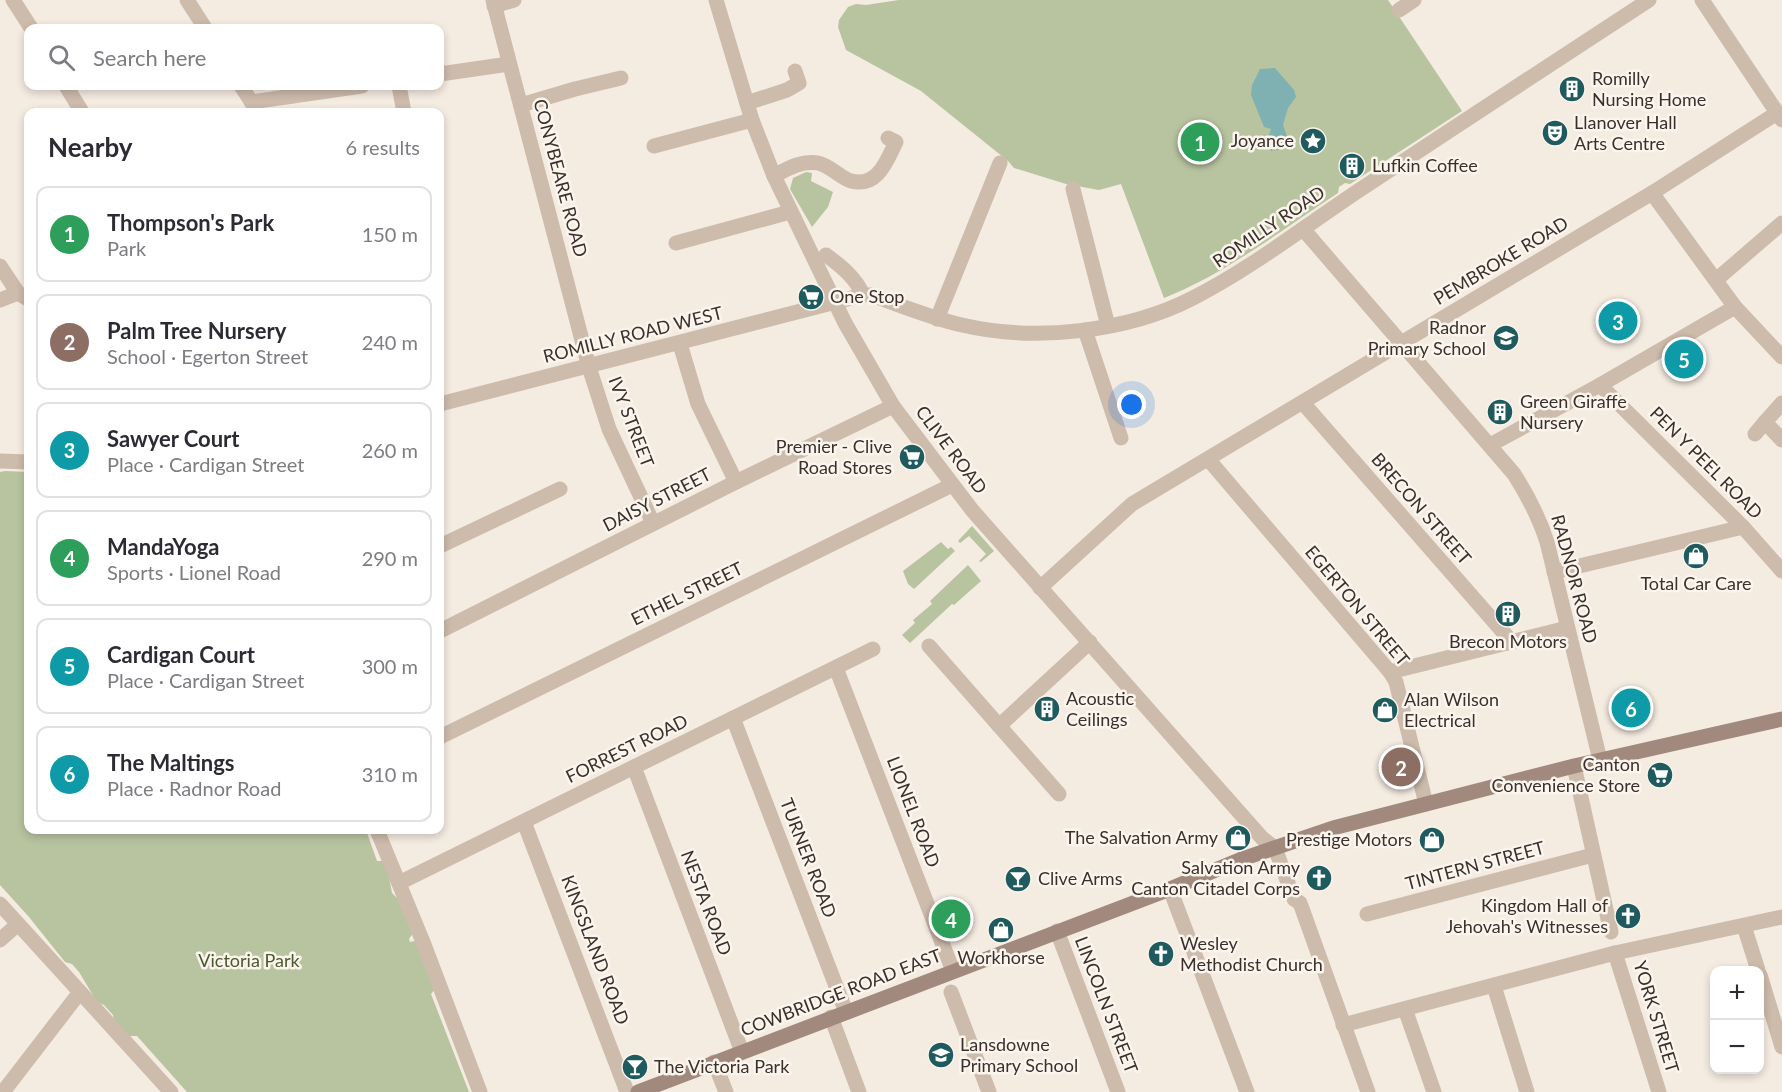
<!DOCTYPE html>
<meta charset="utf-8">
<style>
body{margin:0;font-family:Lato,sans-serif;background:#f7f7f7;color:#2b2b33}
.controls{position:absolute;right:18px;bottom:18px;display:grid;overflow:hidden;border-radius:12px;box-shadow:0 3px 9px #0003}
.controls button{width:54px;height:54px;display:grid;place-items:center;padding:0;border:0;border-bottom:2px solid #e1e1e2;background:#fff;color:#2b2b33;font:30px sans-serif}
.you{position:absolute;left:1132px;top:405px;width:21px;height:21px;margin:-15px;border:4px solid #fff;border-radius:50%;background:#1a73e8;box-shadow:0 0 0 9px #1a73e833}
.badge{display:grid;place-items:center;width:39px;height:39px;border-radius:50%;background:#1f5a5e;color:#fff;font-size:20px;font-weight:700}
.pin{position:absolute;translate:-50% -50%;border:3px solid #fff;box-shadow:0 2px 6px #0006}
.list{margin:0;padding:0;list-style:none}
h2{display:flex;justify-content:space-between;align-items:center;height:78px;margin:0;padding:0 24px;font-size:26px}
h2 small{font-size:20px;font-weight:400;color:#7c7c81}
.list li{display:grid;grid-template-columns:39px 1fr auto;gap:18px;align-items:center;box-sizing:border-box;height:96px;margin:0 12px 12px;padding:0 12px;border:2px solid #e1e1e2;border-radius:12px}
.list b{display:block;font-size:22px;white-space:nowrap}
.list p{margin:0;font-size:20px;white-space:nowrap;color:#7c7c81}
.list em{font-size:20px;font-style:normal;color:#7c7c81}
.icon{flex:none;width:33px;height:33px;fill:none;stroke:currentColor;stroke-width:2;stroke-linecap:round;stroke-linejoin:round}
.map{position:relative;flex:none;width:1782px;height:1092px;overflow:hidden}
.search{position:absolute;background:#fff;box-shadow:0 3px 9px #0003;left:24px;top:24px;width:420px;height:66px;display:flex;align-items:center;gap:15px;box-sizing:border-box;padding:0 21px;border-radius:12px;color:#7c7c81;font-size:22px}
.panel{position:absolute;background:#fff;box-shadow:0 3px 9px #0003;left:24px;top:108px;width:420px;height:726px;border-radius:12px}
.map>svg:first-child{display:block}
.green{fill:#b8c4a0}
.water{fill:#7fb0b2}
.lines{fill:none;stroke-linecap:round;stroke-linejoin:round}
.street{stroke:#cdbbac;stroke-width:15}
.secondary{stroke:#a18a7d;stroke-width:15}
.labels{text-anchor:middle;stroke-width:5;stroke-linejoin:round;paint-order:stroke}
.poi-label{font-size:18px;fill:#3b302b;stroke:#fbf5ee;text-anchor:start}
.street-label{font-size:18px;fill:#3b302b;stroke:#fbf5ee}
.park-label{font-size:18px;fill:#4a5a2e;stroke:#fbf5ee}
</style>
<div class="map">
<svg width="1782" height="1092" viewBox="0 0 1782 1092">
<rect width="100%" height="100%" fill="#f4ebe1"/>
<g class="green">
<path d="M899,0H1388L1462,111L1350,184L1345,183L1339,187L1338,193L1335,195C1280,231 1225,274 1164,298L1121,184L1099,190L1066,184L1014,168L1008,161L921,91L846,50L838,27L839,20L848,7L856,4L866,5Z"/>
<path d="M806,172L812,173L811,181L833,192L828,207L812,227L790,189L793,178Z"/>
<path d="M5,471L28,472V830H366L377,861H382L389,877L392,893L397,898L413,933L409,939L410,942L415,941L435,989L431,994L469,1092H187L137,1036H129L114,1020L113,1015L104,1005L97,1002L79,972L72,964L65,962L29,917L0,885V472Z"/>
<path d="M972,526L994,551L981,562L979,561L986,554L969,536L960,543L958,541Z"/>
<path d="M941,542L948,549L951,547L955,551L914,589L908,584L903,571Z"/>
<path d="M968,565L981,581L954,605L952,604L910,643L902,635L915,623L913,620L932,604L930,601Z"/>
</g>
<path class="water" d="M1275,68L1294,90L1296,97L1288,108L1283,125L1288,139C1284,149 1281,149 1271,151C1267,141 1268,138 1271,129L1264,127L1251,95L1252,85L1260,69Z"/>
<g class="lines">
<g class="street">
<path d="M13,0L31,28"/>
<path d="M187,0L205,28"/>
<path d="M493,0L589,367L609,429L653,523"/>
<path d="M716,0L752,120L774,176L845,323L893,406L972,510L1262,838L1275,848L1294,899L1300,903L1368,1092"/>
<path d="M1702,0L1782,120"/>
<path d="M494,6L514,0"/>
<path d="M1399,10L1414,0"/>
<path d="M440,74L509,64"/>
<path d="M66,86L82,112"/>
<path d="M241,86L258,112"/>
<path d="M399,86L404,112"/>
<path d="M251,102L362,86"/>
<path d="M747,103L787,90L799,83L795,71"/>
<path d="M521,105L575,89L621,78"/>
<path d="M654,146L752,120"/>
<path d="M774,176C787,169 802,160 818,163C831,166 839,177 851,181C878,188 887,160 896,142L888,138"/>
<path d="M1073,189L1108,326"/>
<path d="M1652,193L1735,307L1782,357"/>
<path d="M1303,229L1514,474C1528,496 1539,517 1547,542L1600,760"/>
<path d="M676,243L790,212"/>
<path d="M826,255C841,266 856,278 863,295"/>
<path d="M0,266L18,293L28,299"/>
<path d="M1716,280L1782,223"/>
<path d="M0,300L18,293"/>
<path d="M937,319L1000,163"/>
<path d="M1085,330L1121,438"/>
<path d="M680,344L698,404L736,482"/>
<path d="M1600,385L1743,527L1782,571"/>
<path d="M1303,403L1511,641"/>
<path d="M1782,403L1765,422L1782,440"/>
<path d="M440,404L863,295H872C902,306 931,318 962,325C1035,342 1127,332 1193,298C1252,268 1305,226 1361,189C1457,126 1553,62 1649,0"/>
<path d="M1755,434L1765,422"/>
<path d="M1490,445L1600,385L1735,307"/>
<path d="M1208,459L1390,672L1396,682L1426,804"/>
<path d="M0,461L28,462"/>
<path d="M440,546L560,489"/>
<path d="M1554,572L1743,527"/>
<path d="M1040,588L1132,504L1652,193L1777,113"/>
<path d="M440,631L736,482L893,406"/>
<path d="M929,646L1059,794"/>
<path d="M836,668L953,971"/>
<path d="M1390,672L1567,628"/>
<path d="M733,718L846,1012"/>
<path d="M999,726L1090,642"/>
<path d="M440,737L952,485"/>
<path d="M1574,766L1611,932"/>
<path d="M634,767L742,1052"/>
<path d="M524,822L627,1092"/>
<path d="M377,830L423,942L480,1092"/>
<path d="M399,883L873,649"/>
<path d="M1170,889L1247,1092"/>
<path d="M0,904L171,1092"/>
<path d="M1367,914L1593,855"/>
<path d="M1744,926L1758,970"/>
<path d="M1057,931L1118,1092"/>
<path d="M0,940L18,924"/>
<path d="M1615,953L1659,1092"/>
<path d="M1760,975L1782,1047"/>
<path d="M1494,986L1527,1092"/>
<path d="M951,992L989,1092"/>
<path d="M1405,1009L1434,1092"/>
<path d="M831,1017L859,1092"/>
<path d="M1343,1025L1615,953L1782,917"/>
<path d="M714,1062L726,1092"/>
<path d="M3,1092L80,992"/>
</g>
<path class="secondary" d="M638,1092L1170,889L1242,859L1333,828L1574,766L1782,719"/>
</g>
<defs>
<symbol id="building-disc" viewBox="-11 -11 22 22"><circle r="9.5" fill="#1f5a5e" stroke="#fbf5ee"/><path d="M-4-6H4V6H1V3H-1V6H-4ZM-2.5-4.3h1.7v1.8h-1.7ZM.8-4.3h1.7v1.8H.8ZM-2.5-1h1.7V.8h-1.7ZM.8-1h1.7V.8H.8Z" fill="#fff"/></symbol>
<symbol id="theatre-disc" viewBox="-11 -11 22 22"><circle r="9.5" fill="#1f5a5e" stroke="#fbf5ee"/><path d="M-5-5.5Q0-4 5-5.5V0Q5 5 0 6Q-5 5-5 0ZM-3.3-2.5H-1v1.5H-3.3ZM1-2.5H3.3v1.5H1ZM-2.8 1Q0 5.5 2.8 1Z" fill="#fff"/></symbol>
<symbol id="sight-disc" viewBox="-11 -11 22 22"><circle r="9.5" fill="#1f5a5e" stroke="#fbf5ee"/><path d="M0-6L1.8-2.2L6-1.7L2.9 1.2L3.7 5.4L0 3.3L-3.7 5.4L-2.9 1.2L-6-1.7L-1.8-2.2Z" fill="#fff"/></symbol>
<symbol id="supermarket-disc" viewBox="-11 -11 22 22"><circle r="9.5" fill="#1f5a5e" stroke="#fbf5ee"/><path d="M-6-5.5h2.5l.6 2H6L4.5 2H-2.5L-4.4-4H-6ZM-1.5 3.2a1.3 1.3 0 1 0 .1 0ZM3 3.2a1.3 1.3 0 1 0 .1 0Z" fill="#fff"/></symbol>
<symbol id="school-disc" viewBox="-11 -11 22 22"><circle r="9.5" fill="#1f5a5e" stroke="#fbf5ee"/><path d="M0-5L7-2L0 1L-7-2ZM-4 1L0 2.5L4 1V4Q0 6-4 4Z" fill="#fff"/></symbol>
<symbol id="shop-disc" viewBox="-11 -11 22 22"><circle r="9.5" fill="#1f5a5e" stroke="#fbf5ee"/><path d="M-5-2.5h2.3a2.7 3.5 0 0 1 5.4 0H5L5.5 6h-11ZM-1.5-2.5h3a1.5 2.3 0 0 0-3 0Z" fill="#fff"/></symbol>
<symbol id="church-disc" viewBox="-11 -11 22 22"><circle r="9.5" fill="#1f5a5e" stroke="#fbf5ee"/><path d="M-1.2-6h2.4v3.5h3.3v2.4h-3.3V6h-2.4V-.1h-3.3v-2.4h3.3Z" fill="#fff"/></symbol>
<symbol id="bar-disc" viewBox="-11 -11 22 22"><circle r="9.5" fill="#1f5a5e" stroke="#fbf5ee"/><path d="M-6-5H6L.8 .8V4.5H3.5V6h-7V4.5H-.8V.8Z" fill="#fff"/></symbol>
</defs>
<g fill-rule="evenodd">
<use href="#building-disc" x="1557" y="74" width="30" height="30"/>
<use href="#theatre-disc" x="1540" y="118" width="30" height="30"/>
<use href="#sight-disc" x="1298" y="126" width="30" height="30"/>
<use href="#building-disc" x="1337" y="151" width="30" height="30"/>
<use href="#supermarket-disc" x="796" y="282" width="30" height="30"/>
<use href="#school-disc" x="1491" y="323" width="30" height="30"/>
<use href="#building-disc" x="1485" y="397" width="30" height="30"/>
<use href="#supermarket-disc" x="897" y="442" width="30" height="30"/>
<use href="#shop-disc" x="1681" y="541" width="30" height="30"/>
<use href="#building-disc" x="1493" y="599" width="30" height="30"/>
<use href="#building-disc" x="1032" y="694" width="30" height="30"/>
<use href="#shop-disc" x="1370" y="695" width="30" height="30"/>
<use href="#supermarket-disc" x="1645" y="760" width="30" height="30"/>
<use href="#shop-disc" x="1223" y="823" width="30" height="30"/>
<use href="#shop-disc" x="1417" y="825" width="30" height="30"/>
<use href="#church-disc" x="1304" y="863" width="30" height="30"/>
<use href="#bar-disc" x="1003" y="864" width="30" height="30"/>
<use href="#church-disc" x="1613" y="901" width="30" height="30"/>
<use href="#shop-disc" x="986" y="915" width="30" height="30"/>
<use href="#church-disc" x="1146" y="939" width="30" height="30"/>
<use href="#school-disc" x="926" y="1040" width="30" height="30"/>
<use href="#bar-disc" x="620" y="1052" width="30" height="30"/>
</g>
<g class="labels">
<g class="poi-label">
<text x="1592" y="85">Romilly<tspan x="1592" dy="21">Nursing Home</tspan></text>
<text x="1574" y="129">Llanover Hall<tspan x="1574" dy="21">Arts Centre</tspan></text>
<text x="1294" y="147" text-anchor="end">Joyance</text>
<text x="1372" y="172">Lufkin Coffee</text>
<text x="830" y="303">One Stop</text>
<text x="1486" y="334" text-anchor="end">Radnor<tspan x="1486" dy="21">Primary School</tspan></text>
<text x="1520" y="408">Green Giraffe<tspan x="1520" dy="21">Nursery</tspan></text>
<text x="892" y="453" text-anchor="end">Premier - Clive<tspan x="892" dy="21">Road Stores</tspan></text>
<text x="1696" y="590" text-anchor="middle">Total Car Care</text>
<text x="1508" y="648" text-anchor="middle">Brecon Motors</text>
<text x="1066" y="705">Acoustic<tspan x="1066" dy="21">Ceilings</tspan></text>
<text x="1404" y="706">Alan Wilson<tspan x="1404" dy="21">Electrical</tspan></text>
<text x="1640" y="771" text-anchor="end">Canton<tspan x="1640" dy="21">Convenience Store</tspan></text>
<text x="1218" y="844" text-anchor="end">The Salvation Army</text>
<text x="1412" y="846" text-anchor="end">Prestige Motors</text>
<text x="1300" y="874" text-anchor="end">Salvation Army<tspan x="1300" dy="21">Canton Citadel Corps</tspan></text>
<text x="1038" y="885">Clive Arms</text>
<text x="1608" y="912" text-anchor="end">Kingdom Hall of<tspan x="1608" dy="21">Jehovah's Witnesses</tspan></text>
<text x="1180" y="950">Wesley<tspan x="1180" dy="21">Methodist Church</tspan></text>
<text x="1001" y="964" text-anchor="middle">Workhorse</text>
<text x="960" y="1051">Lansdowne<tspan x="960" dy="21">Primary School</tspan></text>
<text x="654" y="1073">The Victoria Park</text>
</g>
<g class="street-label">
<text transform="translate(560 178) rotate(75)" y="6">CONYBEARE ROAD</text>
<text transform="translate(1269 227) rotate(-34)" y="6">ROMILLY ROAD</text>
<text transform="translate(1501 261) rotate(-31)" y="6">PEMBROKE ROAD</text>
<text transform="translate(633 335) rotate(-14)" y="6">ROMILLY ROAD WEST</text>
<text transform="translate(631 422) rotate(69)" y="6">IVY STREET</text>
<text transform="translate(951 450) rotate(53)" y="6">CLIVE ROAD</text>
<text transform="translate(1706 463) rotate(45)" y="6">PEN Y PEEL ROAD</text>
<text transform="translate(657 500) rotate(-27)" y="6">DAISY STREET</text>
<text transform="translate(1421 509) rotate(49)" y="6">BRECON STREET</text>
<text transform="translate(1574 579) rotate(75)" y="6">RADNOR ROAD</text>
<text transform="translate(687 594) rotate(-26)" y="6">ETHEL STREET</text>
<text transform="translate(1357 606) rotate(50)" y="6">EGERTON STREET</text>
<text transform="translate(627 749) rotate(-26)" y="6">FORREST ROAD</text>
<text transform="translate(913 812) rotate(69)" y="6">LIONEL ROAD</text>
<text transform="translate(808 858) rotate(69)" y="6">TURNER ROAD</text>
<text transform="translate(1475 866) rotate(-15)" y="6">TINTERN STREET</text>
<text transform="translate(706 903) rotate(69)" y="6">NESTA ROAD</text>
<text transform="translate(595 950) rotate(69)" y="6">KINGSLAND ROAD</text>
<text transform="translate(841 993) rotate(-21)" y="6">COWBRIDGE ROAD EAST</text>
<text transform="translate(1106 1005) rotate(69)" y="6">LINCOLN STREET</text>
<text transform="translate(1656 1017) rotate(73)" y="6">YORK STREET</text>
</g>
<g class="park-label">
<text x="249" y="967">Victoria Park</text>
</g>
</g>
</svg>
<div class="controls">
<button>+</button>
<button>−</button>
</div>
<div class="you"></div>
<div class="pin badge" style="left:1200px;top:142px;background:#2e9e5b">1</div>
<div class="pin badge" style="left:1401px;top:767px;background:#8d6e63">2</div>
<div class="pin badge" style="left:1618px;top:321px;background:#0f9aa8">3</div>
<div class="pin badge" style="left:951px;top:919px;background:#2e9e5b">4</div>
<div class="pin badge" style="left:1684px;top:359px;background:#0f9aa8">5</div>
<div class="pin badge" style="left:1631px;top:708px;background:#0f9aa8">6</div>
<div class="search"><svg class="icon" aria-label="search" viewBox="0 0 24 24"><circle cx="10" cy="10" r="6"/><path d="M15 15l6 6"/></svg>Search here</div>
<section class="panel">
<h2>Nearby<small>6 results</small></h2>
<ul class="list">
<li><span class="badge" style="background:#2e9e5b">1</span><div><b>Thompson's Park</b><p>Park</p></div><em>150 m</em></li>
<li><span class="badge" style="background:#8d6e63">2</span><div><b>Palm Tree Nursery</b><p>School · Egerton Street</p></div><em>240 m</em></li>
<li><span class="badge" style="background:#0f9aa8">3</span><div><b>Sawyer Court</b><p>Place · Cardigan Street</p></div><em>260 m</em></li>
<li><span class="badge" style="background:#2e9e5b">4</span><div><b>MandaYoga</b><p>Sports · Lionel Road</p></div><em>290 m</em></li>
<li><span class="badge" style="background:#0f9aa8">5</span><div><b>Cardigan Court</b><p>Place · Cardigan Street</p></div><em>300 m</em></li>
<li><span class="badge" style="background:#0f9aa8">6</span><div><b>The Maltings</b><p>Place · Radnor Road</p></div><em>310 m</em></li>
</ul>
</section>
</div>
